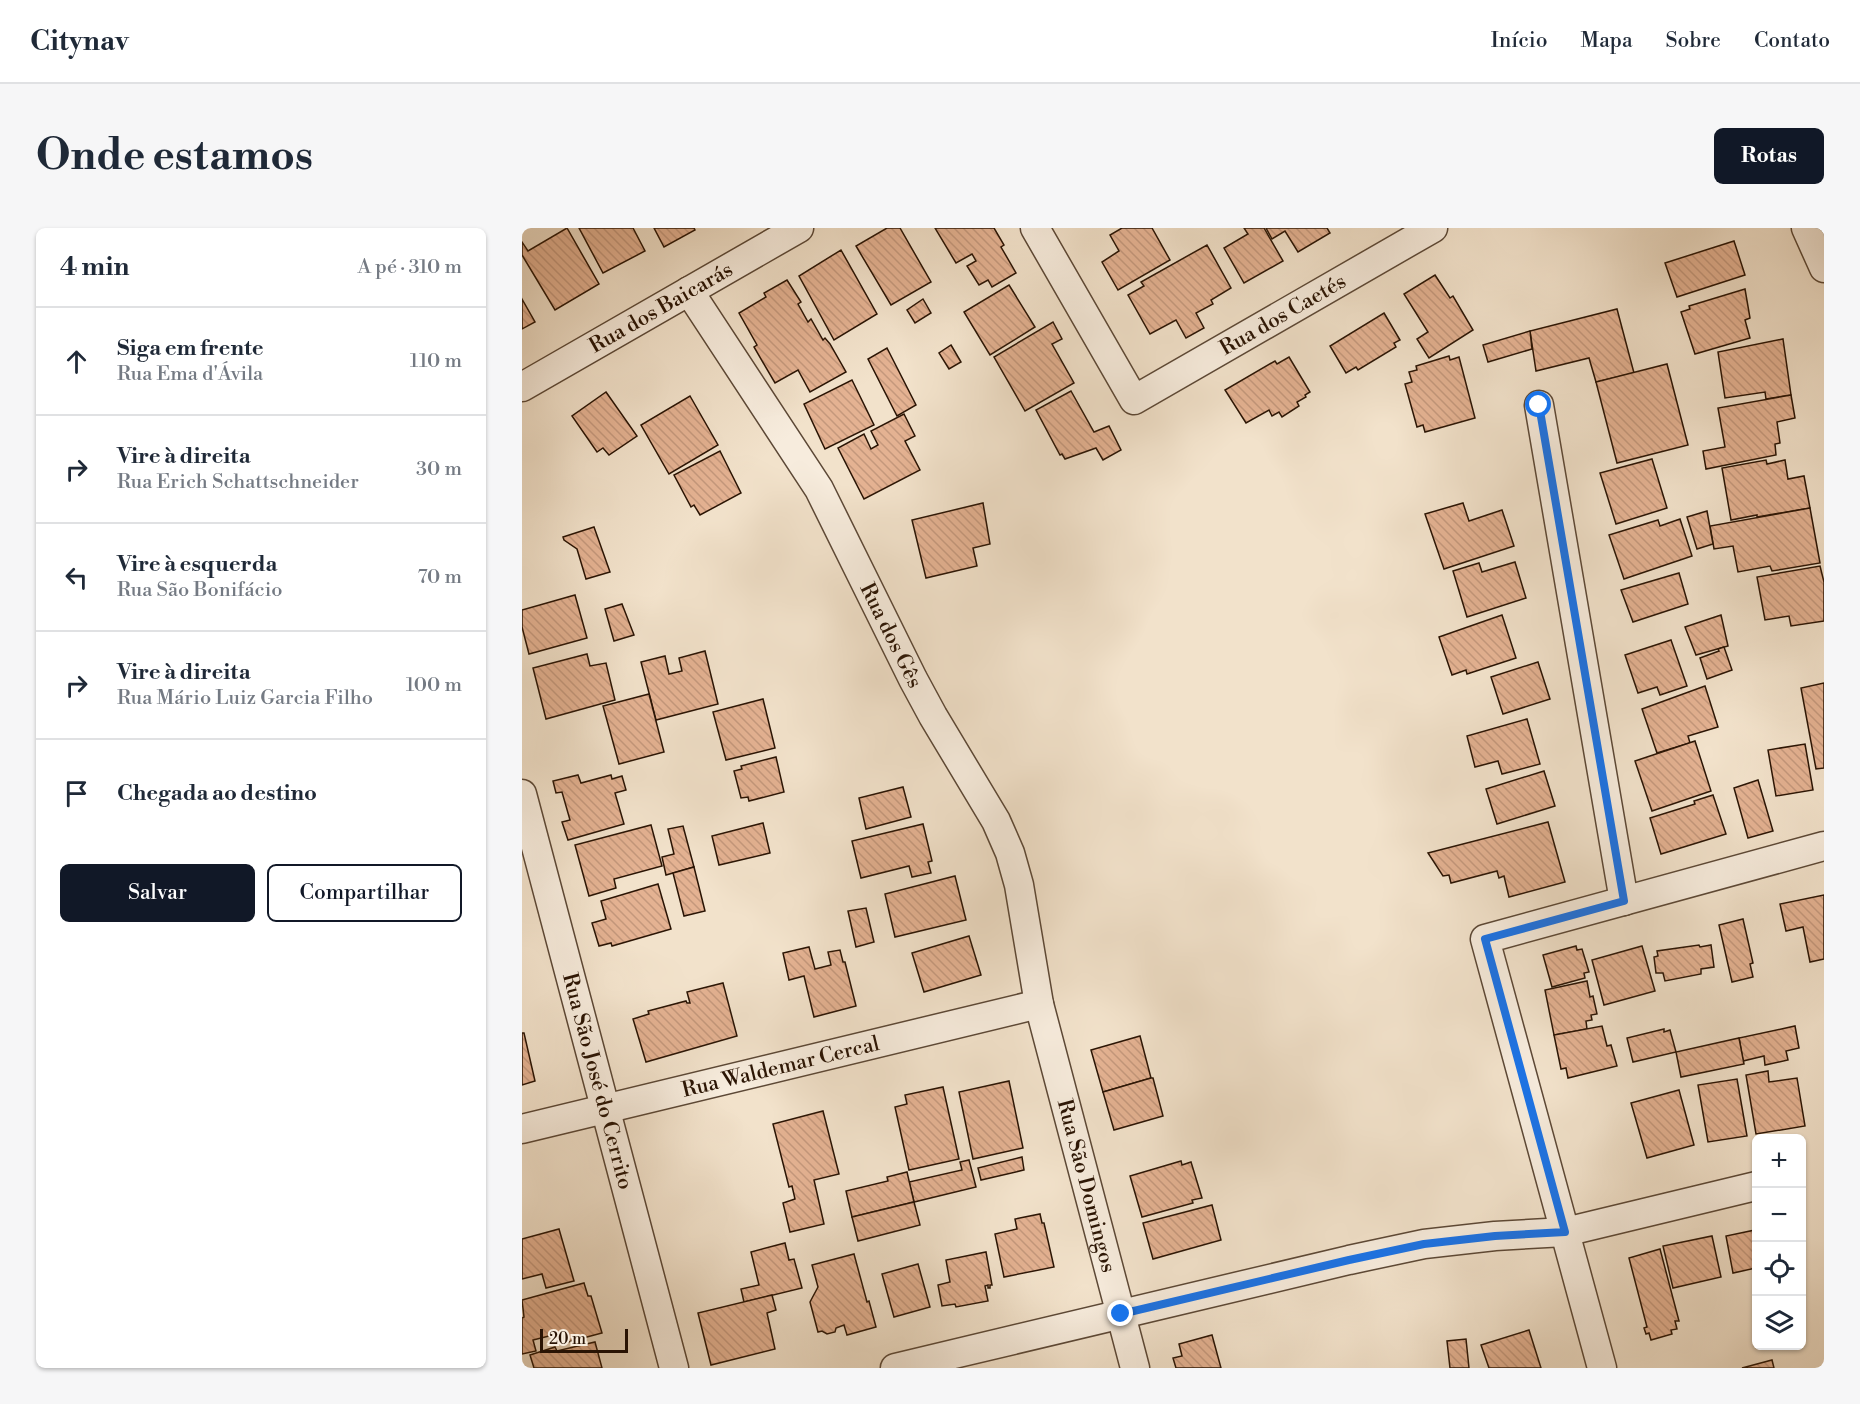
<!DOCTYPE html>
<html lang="pt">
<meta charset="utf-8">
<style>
body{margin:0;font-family:"Libre Bodoni",serif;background:#f6f6f7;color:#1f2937}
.controls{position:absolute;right:18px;bottom:18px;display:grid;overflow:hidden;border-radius:9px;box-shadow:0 2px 4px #0004}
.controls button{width:54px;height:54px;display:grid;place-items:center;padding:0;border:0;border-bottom:2px solid #e0e1e3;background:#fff;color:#1f2937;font:30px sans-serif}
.scale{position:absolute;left:18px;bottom:15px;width:88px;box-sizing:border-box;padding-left:6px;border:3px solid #2a1404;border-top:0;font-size:16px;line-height:21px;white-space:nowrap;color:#2a1404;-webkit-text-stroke:4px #f7ecdd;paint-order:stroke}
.stop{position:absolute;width:18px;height:18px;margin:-14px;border:4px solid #1a73e8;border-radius:50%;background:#fff}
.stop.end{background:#1a73e8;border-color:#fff;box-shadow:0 2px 6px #0008}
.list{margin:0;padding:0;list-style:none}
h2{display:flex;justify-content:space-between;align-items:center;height:78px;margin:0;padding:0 24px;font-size:26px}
h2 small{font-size:20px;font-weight:400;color:#747a83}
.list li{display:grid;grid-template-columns:39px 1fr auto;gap:18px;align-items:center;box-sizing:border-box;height:108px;padding:0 24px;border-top:2px solid #e0e1e3}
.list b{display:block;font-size:22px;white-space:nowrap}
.list p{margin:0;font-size:20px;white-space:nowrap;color:#747a83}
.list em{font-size:20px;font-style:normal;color:#747a83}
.actions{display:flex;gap:12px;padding:18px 24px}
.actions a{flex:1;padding:14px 0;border:2px solid #111827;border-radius:9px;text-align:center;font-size:21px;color:#111827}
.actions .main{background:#111827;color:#fff}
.icon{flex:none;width:33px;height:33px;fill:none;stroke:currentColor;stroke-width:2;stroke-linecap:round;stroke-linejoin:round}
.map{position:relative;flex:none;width:1302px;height:1140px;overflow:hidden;border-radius:9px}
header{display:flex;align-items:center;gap:36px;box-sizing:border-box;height:84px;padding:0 30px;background:#fff;border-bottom:2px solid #e0e1e3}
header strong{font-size:28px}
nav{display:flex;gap:33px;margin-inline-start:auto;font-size:21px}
.intro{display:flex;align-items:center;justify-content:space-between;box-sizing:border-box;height:144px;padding:0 36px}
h1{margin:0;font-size:42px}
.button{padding:15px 27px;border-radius:9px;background:#111827;color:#fff;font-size:21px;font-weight:700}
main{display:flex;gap:36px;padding:0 36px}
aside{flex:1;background:#fff;border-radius:9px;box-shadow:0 2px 4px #0004}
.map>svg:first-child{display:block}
.building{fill:url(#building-back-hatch);stroke:#2a1404;stroke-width:1.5}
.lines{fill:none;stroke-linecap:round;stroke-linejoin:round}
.street-casing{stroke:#5c4836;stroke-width:31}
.street{stroke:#f7ecdd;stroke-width:28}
.route{stroke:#1a73e8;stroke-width:8}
.labels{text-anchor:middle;stroke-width:4.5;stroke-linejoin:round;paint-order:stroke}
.street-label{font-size:21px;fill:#2a1404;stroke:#f7ecdd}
</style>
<header>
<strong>Citynav</strong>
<nav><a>Início</a><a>Mapa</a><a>Sobre</a><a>Contato</a></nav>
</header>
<div class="intro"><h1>Onde estamos</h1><a class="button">Rotas</a></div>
<main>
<aside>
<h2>4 min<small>A pé · 310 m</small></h2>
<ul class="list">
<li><svg class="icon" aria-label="ahead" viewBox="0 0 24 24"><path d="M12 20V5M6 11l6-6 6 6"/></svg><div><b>Siga em frente</b><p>Rua Ema d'Ávila</p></div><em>110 m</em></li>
<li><svg class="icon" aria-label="right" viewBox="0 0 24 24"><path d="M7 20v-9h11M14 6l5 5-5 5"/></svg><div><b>Vire à direita</b><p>Rua Erich Schattschneider</p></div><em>30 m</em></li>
<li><svg class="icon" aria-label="left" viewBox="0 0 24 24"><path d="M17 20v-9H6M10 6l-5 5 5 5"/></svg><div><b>Vire à esquerda</b><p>Rua São Bonifácio</p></div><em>70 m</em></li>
<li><svg class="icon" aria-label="right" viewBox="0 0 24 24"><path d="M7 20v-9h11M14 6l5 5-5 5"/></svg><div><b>Vire à direita</b><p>Rua Mário Luiz Garcia Filho</p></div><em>100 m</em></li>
<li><svg class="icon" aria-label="arrive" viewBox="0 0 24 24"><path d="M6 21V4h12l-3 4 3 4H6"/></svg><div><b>Chegada ao destino</b></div></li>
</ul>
<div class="actions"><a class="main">Salvar</a><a>Compartilhar</a></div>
</aside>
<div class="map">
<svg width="1302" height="1140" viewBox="0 0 1302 1140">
<defs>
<pattern id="building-back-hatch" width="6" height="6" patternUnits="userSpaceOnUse" patternTransform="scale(1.5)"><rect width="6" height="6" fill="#e4b292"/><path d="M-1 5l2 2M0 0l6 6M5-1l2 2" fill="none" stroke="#c4987c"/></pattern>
</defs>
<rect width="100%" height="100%" fill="#f2e2cb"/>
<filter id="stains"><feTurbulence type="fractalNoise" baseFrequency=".00333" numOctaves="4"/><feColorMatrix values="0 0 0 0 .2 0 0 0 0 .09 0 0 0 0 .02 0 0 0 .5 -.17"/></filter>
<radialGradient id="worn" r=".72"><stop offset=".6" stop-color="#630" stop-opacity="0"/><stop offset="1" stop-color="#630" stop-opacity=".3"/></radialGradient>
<g class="building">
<path d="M45,0L77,56L33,82L0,27V14L6,23Z"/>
<path d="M57,0H111L123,23L81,45Z"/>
<path d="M132,0H172L173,2L142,19Z"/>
<path d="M365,0H378L409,54L369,77L334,18Z"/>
<path d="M413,0H472L482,17L479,19L494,45L470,59L466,52L457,57L445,38L454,33L450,26L434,35Z"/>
<path d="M600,0H630L648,32L596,62L580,34L597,23L588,7Z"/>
<path d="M722,0H742L761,33L722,55L702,20L726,6Z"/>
<path d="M744,0H805L808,5L776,24L763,3L750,11Z"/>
<path d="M1212,13L1223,47L1155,69L1143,35Z"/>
<path d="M685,17L709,60L689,72L691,76L674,85L682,100L664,110L654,92L628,106L606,67L622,58L619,54Z"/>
<path d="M319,22L355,86L312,112L277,48Z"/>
<path d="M913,47L928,70L931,68L951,102L907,130L895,111L906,104L882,66Z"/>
<path d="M265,52L279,74L276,76L286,94L289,91L301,112L303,110L308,116L324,144L288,164L276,142L253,155L232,119L235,117L217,85L244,69L242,65Z"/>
<path d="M487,57L513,99L468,127L442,84Z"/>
<path d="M1223,61L1228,90L1223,92L1228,110L1173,126L1159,84L1168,81L1167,78Z"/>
<path d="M0,71L13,94L0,101Z"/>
<path d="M401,71L409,85L393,95L385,82Z"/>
<path d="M1095,81L1112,145L1074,154L1067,130L1014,143L1008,103Z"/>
<path d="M862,85L878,112L872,115L874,119L836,142L834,139L824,145L808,118Z"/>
<path d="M531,94L540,111L530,116L552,155L503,183L472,129Z"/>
<path d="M1008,103L1010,121L966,134L961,117Z"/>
<path d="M1261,111L1269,167L1244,171L1243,164L1203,170L1196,124Z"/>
<path d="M429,117L439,134L427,141L417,125Z"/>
<path d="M365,120L394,177L375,188L346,131Z"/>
<path d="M927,128L928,132L937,129L953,190L903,204L901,197L895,199L883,156L890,154L887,144L895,142L894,138Z"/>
<path d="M767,129L788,164L783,167L784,169L775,174L777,178L760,189L757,184L750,188L747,182L724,195L703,162L753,133L755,136Z"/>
<path d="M1145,136L1166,217L1095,235L1074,154Z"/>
<path d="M330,152L352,197L303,221L282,176Z"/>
<path d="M549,163L572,204L587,198L599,222L581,232L574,220L543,231L540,226L538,227L514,182Z"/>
<path d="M84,164L115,208L87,227L81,220L75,224L50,188Z"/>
<path d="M1269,167L1273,190L1255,194L1258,215L1253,216L1254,227L1184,241L1181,223L1203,219L1196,180Z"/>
<path d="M168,168L196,217L147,246L119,197Z"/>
<path d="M382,186L393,208L383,213L398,242L342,271L316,220L342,206L349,221L356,217L349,203Z"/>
<path d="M198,223L219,265L178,287L172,277L169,279L152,247Z"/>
<path d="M1130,231L1145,280L1094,296L1078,245Z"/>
<path d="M1244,232L1245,236L1263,232L1266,251L1282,248L1288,280L1235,289V287L1209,292L1200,240Z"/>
<path d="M461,275L468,316L451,320L455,338L404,350L390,292Z"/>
<path d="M941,275L947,293L980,282L992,318L922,341L903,286Z"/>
<path d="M1288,280L1298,335L1250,343L1248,338L1216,344L1211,318L1192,321L1188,298Z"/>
<path d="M1185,283L1191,316L1175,321L1165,289Z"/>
<path d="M1158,291L1170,328L1102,351L1087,307L1136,292L1138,298Z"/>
<path d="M72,299L88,344L64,351L55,321L42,312L41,309Z"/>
<path d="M993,334L1004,370L945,389L931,343L957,335L960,344Z"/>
<path d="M1298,338L1302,354V393L1269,398L1267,388L1243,392L1235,349Z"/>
<path d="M1157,345L1166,376L1111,394L1099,362Z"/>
<path d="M53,367L65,410L7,426L0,399V382Z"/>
<path d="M100,376L112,407L92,413L83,381Z"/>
<path d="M980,387L994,430L945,446L944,442L930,447L917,409Z"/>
<path d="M1199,387L1206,418L1174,427L1163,399Z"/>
<path d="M1149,412L1165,458L1138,467L1135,459L1116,465L1103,427Z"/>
<path d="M1202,419L1210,442L1185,451L1178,430L1197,423L1196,421Z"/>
<path d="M183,423L196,476L134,492L119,434L143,428L147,446L160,443L157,430Z"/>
<path d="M65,426L68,438L84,435L93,472L24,491L11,440Z"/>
<path d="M1016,434L1028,471L981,486L969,449Z"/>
<path d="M1302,455V540L1294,541L1279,460Z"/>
<path d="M1183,458L1196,499L1166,508L1168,515L1135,525L1120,481Z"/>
<path d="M127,466L142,524L97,536L81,478Z"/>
<path d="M241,471L253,520L204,532L191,484Z"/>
<path d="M1005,491L1018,536L980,546L976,533L953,539L945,508Z"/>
<path d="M1173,513L1189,563L1130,583L1113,533Z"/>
<path d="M1283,516L1291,562L1254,568L1246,522Z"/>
<path d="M254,529L262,564L227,573L226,569L219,570L212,543L220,541L219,538Z"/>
<path d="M1022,543L1033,578L975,596L964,561Z"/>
<path d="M56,547L59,555L89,547L90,551L100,548L104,562L93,565L102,596L46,612L40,594L48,592L40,564L34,565L31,553Z"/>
<path d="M1236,552L1251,603L1226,610L1212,560Z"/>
<path d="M381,559L389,589L344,601L337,570Z"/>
<path d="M1191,567L1204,606L1139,626L1128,590L1173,576L1172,573Z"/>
<path d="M1026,594L1043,654L987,669L982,648L977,650L975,643L929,655L927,647L921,648L906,625Z"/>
<path d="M241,595L248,625L197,637L190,608Z"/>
<path d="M401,596L410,633L406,634L409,645L390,649L387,638L339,650L330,613Z"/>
<path d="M129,597L140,638L92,651L94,660L67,668L53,617Z"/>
<path d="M161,598L172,639L144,647L140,629L152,626L146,601Z"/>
<path d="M172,639L183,683L162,688L151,645Z"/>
<path d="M433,648L444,692L373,709L363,666Z"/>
<path d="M136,656L149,701L90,718L89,715L77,718L70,695L84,691L79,673Z"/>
<path d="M1302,667V731L1288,734L1281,699L1264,703L1258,676Z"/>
<path d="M344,680L352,714L334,719L326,683Z"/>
<path d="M1221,691L1231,735L1228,736L1231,749L1210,754L1197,697Z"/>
<path d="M447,708L459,747L402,764L390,725Z"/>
<path d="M1177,717L1178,719L1189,717L1192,739L1179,741V746L1143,753L1141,745H1134L1132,729L1136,728L1135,723Z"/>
<path d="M1054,718L1055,722L1060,721L1067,744L1062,745L1063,750L1030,759L1021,727Z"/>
<path d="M1120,718L1133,763L1082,777L1070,732Z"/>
<path d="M287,719L293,741L309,737L306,724L318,722L321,734H323L334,778L292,789L282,748L267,752L261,725Z"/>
<path d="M1065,753L1068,769L1071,768L1075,786L1069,787L1070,792L1064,793L1065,801L1032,807L1023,762Z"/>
<path d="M201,755L215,808L124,834L111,791L127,786L126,783L164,773L165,775H168L165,764Z"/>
<path d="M1080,798L1085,818L1089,817L1095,838L1046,850L1044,840L1039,841L1032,807Z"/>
<path d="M1273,798L1277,820L1264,823L1266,832L1243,837L1242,828L1221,833L1217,810Z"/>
<path d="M1142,801V804L1148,802L1154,824L1111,834L1105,810Z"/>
<path d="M0,805H2L13,853L0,857Z"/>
<path d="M618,808L629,850L581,864L569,822Z"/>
<path d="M1217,810L1222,836L1159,849L1154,824Z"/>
<path d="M1246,843L1247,854L1275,850L1283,898L1234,906L1224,847Z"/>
<path d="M629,850H631L641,888L592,902L581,864Z"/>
<path d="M1215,851L1225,908L1186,914L1176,857Z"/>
<path d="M487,853L501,920L451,931L437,864Z"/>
<path d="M421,859L437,931L387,942L373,879L385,876L383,867Z"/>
<path d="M1157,862L1172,917L1125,930L1109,875Z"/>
<path d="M301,883L317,946L292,952L302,996L268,1004L261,975L273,971L270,958L267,959L251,896Z"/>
<path d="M500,929L502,942L459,952L456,940Z"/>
<path d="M447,932L454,959L392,974L387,954L440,942L438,934Z"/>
<path d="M659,933L660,937L669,934L680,970L670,972L671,975L620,989L608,948Z"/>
<path d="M385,944L392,974L330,989L324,963L366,953L365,949Z"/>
<path d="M392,974L398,997L336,1013L330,989Z"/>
<path d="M690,977L699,1012L631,1031L621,995Z"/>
<path d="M518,986L520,995H522L532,1039L482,1049L473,1006L495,1001L493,991Z"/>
<path d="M37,1001L52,1053L24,1060L20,1046L0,1051V1011Z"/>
<path d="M1233,1002L1234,1040L1211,1045L1204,1008Z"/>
<path d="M1190,1008L1199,1049L1151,1060L1141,1018Z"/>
<path d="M263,1015L267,1032L272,1031L280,1060L222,1074L219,1061L237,1057L229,1024Z"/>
<path d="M1138,1021L1157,1093H1153L1155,1101L1149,1102L1150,1106L1129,1112L1127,1105L1124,1106L1122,1100L1125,1099L1107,1030Z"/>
<path d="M464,1024L470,1057H468V1060H466V1057L463,1058L466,1073L434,1079L433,1076L420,1078L416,1057L428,1054L424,1032Z"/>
<path d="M332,1026L345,1074L347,1073L354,1099L325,1107L322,1097L314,1100L313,1104L305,1106L300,1103L296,1104L288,1074L296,1059L290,1037Z"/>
<path d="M396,1036L408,1079L372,1089L360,1046Z"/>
<path d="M62,1055L66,1068H69L80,1105L46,1114L43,1104L11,1112L14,1123L0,1126V1090L2,1089L0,1072Z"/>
<path d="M250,1067L254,1082L245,1085L253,1121L189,1137L176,1085Z"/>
<path d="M1007,1102L1019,1140H967L959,1117Z"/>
<path d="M690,1107L699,1140H654L651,1130L660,1128L657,1116Z"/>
<path d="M944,1111L947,1140H928L925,1113Z"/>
<path d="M73,1114L80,1140H12L8,1127L33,1119L35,1123Z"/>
<path d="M1250,1132L1252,1140H1220Z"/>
</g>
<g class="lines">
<defs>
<g id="street">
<path id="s1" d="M513,0L612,172L911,0"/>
<path d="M1284,0L1302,40"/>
<path id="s2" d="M167,63L297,261L391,451L411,488L474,593L488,625L497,657L517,776L613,1140"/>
<path id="s3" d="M0,159L277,0"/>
<path d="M1017,177L1102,673"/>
<path id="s4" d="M0,566L152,1140"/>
<path id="s5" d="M0,901L517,776"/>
<path d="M373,1140L827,1032L902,1016L973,1008L1043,1004L1234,958"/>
<path d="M1080,1140L963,711L1302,618"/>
</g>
</defs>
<use href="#street" class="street-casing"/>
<use href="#street" class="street"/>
</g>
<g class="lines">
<path class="route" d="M599,1086L827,1032L902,1016L973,1008L1043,1004L963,711L1102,673L1017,177"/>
</g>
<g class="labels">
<g class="street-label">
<text dy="7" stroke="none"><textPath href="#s3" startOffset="160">Rua dos Baicarás</textPath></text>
<text dy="7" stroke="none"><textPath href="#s1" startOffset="370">Rua dos Caetés</textPath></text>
<text dy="7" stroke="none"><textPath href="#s2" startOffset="400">Rua dos Gês</textPath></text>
<text dy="7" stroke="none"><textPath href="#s5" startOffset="266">Rua Waldemar Cercal</textPath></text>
<text dy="7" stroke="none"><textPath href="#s4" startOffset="297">Rua São José do Cerrito</textPath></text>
<text dy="7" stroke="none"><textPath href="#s2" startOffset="990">Rua São Domingos</textPath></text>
</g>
</g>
<rect width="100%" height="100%" filter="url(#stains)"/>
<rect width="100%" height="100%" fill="url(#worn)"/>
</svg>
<div class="controls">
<button>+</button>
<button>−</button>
<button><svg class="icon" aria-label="locate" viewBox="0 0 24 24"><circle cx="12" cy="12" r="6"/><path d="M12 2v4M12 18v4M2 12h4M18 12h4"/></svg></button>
<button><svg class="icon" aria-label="layers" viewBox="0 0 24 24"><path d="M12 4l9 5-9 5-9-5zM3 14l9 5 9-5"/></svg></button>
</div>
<div class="scale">20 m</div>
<div class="stop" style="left:1017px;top:177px"></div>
<div class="stop end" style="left:599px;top:1086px"></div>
</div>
</main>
